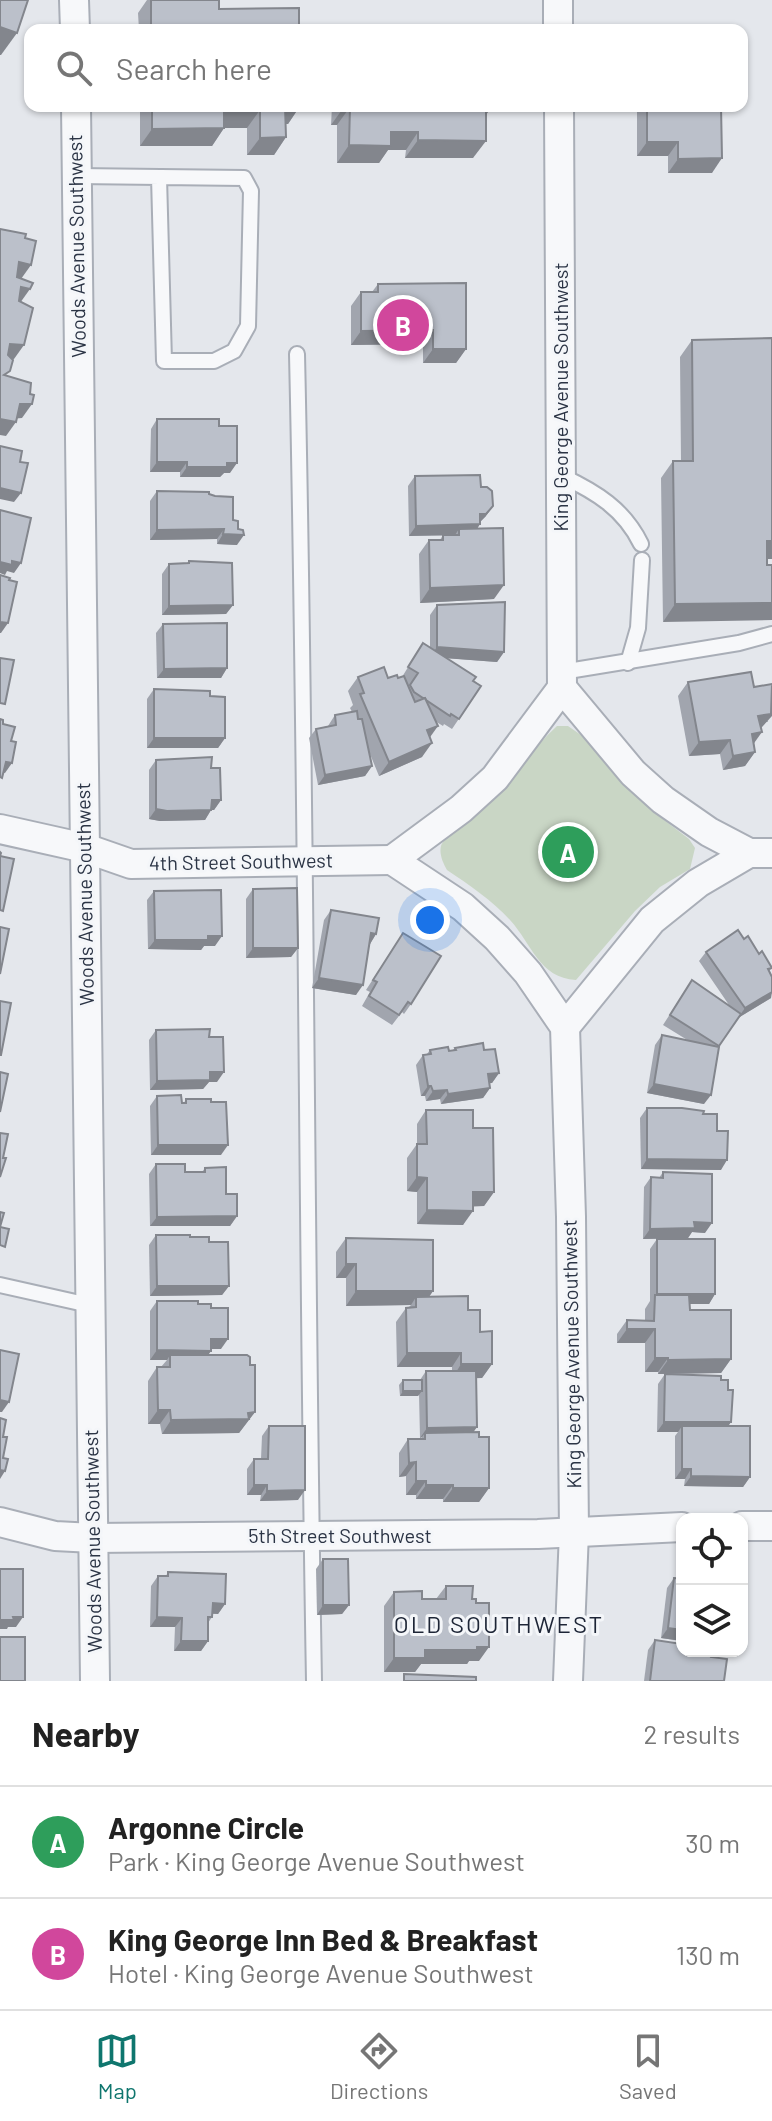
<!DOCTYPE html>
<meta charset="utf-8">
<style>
body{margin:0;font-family:Barlow,sans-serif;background:#f6f6f6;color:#222}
.controls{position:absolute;right:24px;bottom:24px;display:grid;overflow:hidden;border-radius:16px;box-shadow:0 2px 6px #0004}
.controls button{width:72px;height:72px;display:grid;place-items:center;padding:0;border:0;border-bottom:2px solid #e0e0e0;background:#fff;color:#222;font:40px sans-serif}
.you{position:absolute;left:430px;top:920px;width:28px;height:28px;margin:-20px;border:6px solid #fff;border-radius:50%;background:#1a73e8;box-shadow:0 0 0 12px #1a73e833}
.badge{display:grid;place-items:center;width:52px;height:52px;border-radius:50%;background:#0f766e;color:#fff;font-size:26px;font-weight:700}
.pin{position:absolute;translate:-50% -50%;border:4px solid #fff;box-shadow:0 2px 8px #0006}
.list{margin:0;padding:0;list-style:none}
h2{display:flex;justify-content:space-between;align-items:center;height:104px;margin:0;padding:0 32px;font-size:34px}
h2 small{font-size:26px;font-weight:400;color:#767676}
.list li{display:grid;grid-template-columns:52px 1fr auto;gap:24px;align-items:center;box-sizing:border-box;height:112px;padding:0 32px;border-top:2px solid #e0e0e0}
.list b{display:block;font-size:30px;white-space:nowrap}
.list p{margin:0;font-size:26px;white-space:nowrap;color:#767676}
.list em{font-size:26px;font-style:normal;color:#767676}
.icon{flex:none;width:44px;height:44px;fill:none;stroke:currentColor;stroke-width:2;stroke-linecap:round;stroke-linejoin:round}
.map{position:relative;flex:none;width:772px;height:1681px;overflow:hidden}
.search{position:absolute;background:#fff;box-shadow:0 2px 6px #0004;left:24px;right:24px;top:24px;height:88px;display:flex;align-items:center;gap:20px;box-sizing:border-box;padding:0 28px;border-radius:16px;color:#767676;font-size:30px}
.sheet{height:328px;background:#fff}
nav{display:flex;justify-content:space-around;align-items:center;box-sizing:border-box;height:112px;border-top:2px solid #e0e0e0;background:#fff;font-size:22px;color:#767676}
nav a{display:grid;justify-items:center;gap:4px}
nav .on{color:#0f766e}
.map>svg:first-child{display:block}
.green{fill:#c9d6c5}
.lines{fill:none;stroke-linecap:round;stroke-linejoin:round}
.service-casing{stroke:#a9aeb7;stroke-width:18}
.minor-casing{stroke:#a9aeb7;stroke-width:32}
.service{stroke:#f7f8fa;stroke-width:14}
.minor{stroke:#f7f8fa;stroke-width:28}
.wall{fill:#a1a5ae}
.shaded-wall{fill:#83868d}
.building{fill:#bbc0ca;stroke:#83868d;stroke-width:2}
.labels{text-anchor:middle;stroke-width:6;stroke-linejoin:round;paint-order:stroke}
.street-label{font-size:20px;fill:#2b3445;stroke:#f4f6f9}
.quarter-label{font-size:24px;letter-spacing:2px;fill:#1d2536;stroke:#f4f6f9}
</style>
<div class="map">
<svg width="772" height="1681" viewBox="0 0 772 1681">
<rect width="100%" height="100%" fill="#e4e7ec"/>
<path class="green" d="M557,726H568L594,744L610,768L655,813L689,839L695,848L690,869L660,887L635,911L576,980C539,978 532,944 510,920C493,901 468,884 447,870C443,863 439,854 441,846C444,836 473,818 482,809C511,784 529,751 557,726Z"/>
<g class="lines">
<defs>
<g id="service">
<path d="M77,176L244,178L251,191L248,326L234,351L214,361H164L159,177"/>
<path d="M297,354C307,796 306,1239 314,1681"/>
<path d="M562,476C596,492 624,509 641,544"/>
<path d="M628,663L638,628L642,560"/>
<path d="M562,672L739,643L772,634"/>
<path d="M0,1285L89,1305"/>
</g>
<g id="minor">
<path d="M74,0L75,30"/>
<path d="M558,0V30"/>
<path d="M76,106L95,1681"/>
<path d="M562,688L633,773L663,800L709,832L749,853H772"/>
<path d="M0,829L85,848L131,864L392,860"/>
<path d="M392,860L463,907L497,938L528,973L565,1027L571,1217L574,1532L568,1681"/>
<path d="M392,860L461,809L495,778L562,688L559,106"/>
<path d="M565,1027L652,920L698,883L749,853"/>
<path d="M0,1522L55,1536L93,1538L538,1534L682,1527"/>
<path d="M742,1526H772"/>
</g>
</defs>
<use href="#service" class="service-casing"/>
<use href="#minor" class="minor-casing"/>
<use href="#service" class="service"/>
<use href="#minor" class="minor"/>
</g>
<g class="wall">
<path d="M147,0H219V9L299,30H139L138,13Z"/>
<path d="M140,106H300L288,124H286V137L274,155H247V128H224L212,146H140Z"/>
<path d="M332,106H492L486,115L473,158H405L406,150H388L379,163H337V125H331Z"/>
<path d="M637,106H721L712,173H668V156H637Z"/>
<path d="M378,284L466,349L456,363H423V344L351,345V306L361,292H372Z"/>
<path d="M772,338V559H767L663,622L661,478L673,461H681L680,357L692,340Z"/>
<path d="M157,419L219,426L230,473H224L220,477H180V472H150L151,429Z"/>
<path d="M415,476L481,487L486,516L480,522L477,529L494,599L420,603L419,554L429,540H440L443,535H455L409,536L408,486Z"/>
<path d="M157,491L209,494L233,520L237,545L217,544V539L150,540V501Z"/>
<path d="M189,561L233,605L226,614L162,615V574L169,564L187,563Z"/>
<path d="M437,605L504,652L497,662L446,658L481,686L452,729L444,724L443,726L435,721L422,757L379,776L370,754L372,766L365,776L318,785L309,738L316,729L328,726L335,715L352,712L350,708L353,705L348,691L358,677L398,678L402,677L423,643L430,648V615Z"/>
<path d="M163,624L227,668L221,678H157L156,633Z"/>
<path d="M688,682L754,687L768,722H766L761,728L754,743L755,752L745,766L723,770L720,754L689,756L678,696Z"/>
<path d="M154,689L210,696L225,738L218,748H147V699Z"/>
<path d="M156,760L211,768L221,800L214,810H211L205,820L160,821L149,819V770Z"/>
<path d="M253,889L298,948L291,957L246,958V899Z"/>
<path d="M154,891L215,946H204L201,950L148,949L147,900Z"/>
<path d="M331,910L376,934L370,944L356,995L312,988L324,920Z"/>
<path d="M403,933L411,1004L404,1014L402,1012L392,1025L362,1006L370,992L366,990Z"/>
<path d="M744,939L772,968L769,971L771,998L738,1018L718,1047L704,1104L647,1093L655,1045L662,1035L689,1041L663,1025L692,980L729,1005L699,961L706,952Z"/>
<path d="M156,1030L209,1037L217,1082H209L203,1089L150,1090L149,1040Z"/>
<path d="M455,1048L484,1050L499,1073L492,1083H489L490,1088L483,1098L441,1104L440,1099L426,1101L425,1096H421L416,1065L423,1055L427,1054L430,1050L449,1051L453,1050Z"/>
<path d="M157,1096L182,1103H184L186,1099L221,1155H151L150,1106Z"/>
<path d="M647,1108L703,1114L717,1131L721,1170L641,1169L640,1118Z"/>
<path d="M426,1110L473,1128L494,1192L484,1206H473L463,1225L417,1224V1192L407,1191V1158L417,1144V1124Z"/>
<path d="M156,1164L185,1172H202L205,1168L226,1194L237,1216L230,1226H150L149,1174Z"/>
<path d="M663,1172L705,1233L692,1232L688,1238L643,1239L644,1187L651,1177L659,1178Z"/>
<path d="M156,1235L190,1237L209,1242L229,1286L222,1295L150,1296L149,1245Z"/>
<path d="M346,1238L433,1291L429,1297L468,1310L480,1332L492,1364L482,1378H476L473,1432L479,1437L489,1488L479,1502H443V1499H416V1495H406V1476L399,1477V1453L408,1439H421L422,1437L420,1438L419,1394L418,1396H400L399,1385L403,1380H420L426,1371H452V1367H397L396,1322L406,1308L409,1307L411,1305L346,1306V1278H336V1252Z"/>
<path d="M657,1239L715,1294L709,1304H690V1310L731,1359L721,1373L658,1374V1372H645V1343H617V1334L627,1320H645V1309L650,1301V1249Z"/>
<path d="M157,1301L198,1304L221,1349H211L208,1355L250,1365L255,1412L239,1433L162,1434L160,1424H148V1381L157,1367H161L167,1360H150V1311Z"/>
<path d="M665,1374L721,1380L728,1390L731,1422L728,1426L750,1477L743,1487L684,1486L685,1479H675V1436L678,1432H657L658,1384Z"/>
<path d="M269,1426L298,1500L260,1501L261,1495H247V1469L254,1459H261L262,1436Z"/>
<path d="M323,1559L349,1605L342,1614L317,1615L316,1569Z"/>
<path d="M168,1572L225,1604L218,1614H213L212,1617L208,1623V1641L201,1651H174L175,1627H150L151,1586L158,1576H166Z"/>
<path d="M674,1578L682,1641L661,1638L667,1588Z"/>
<path d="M446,1586L472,1599L479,1661H469L467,1664H421L415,1672H384V1606L394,1592L422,1599H436Z"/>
<path d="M655,1640L711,1657L724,1681H644L648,1650Z"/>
</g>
<g class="shaded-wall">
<path d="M0,27L17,33L1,55H0Z"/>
<path d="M285,106H300L288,124H273Z"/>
<path d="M485,106H492L481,122Z"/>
<path d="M344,107H350L337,125H331Z"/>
<path d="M260,110L247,128H211L224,111Z"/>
<path d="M224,128L212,146H140L152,129Z"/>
<path d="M391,132H418L406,150H388L379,163H337L349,145Z"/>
<path d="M286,137L274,155H247L260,138Z"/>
<path d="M418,140L486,141L473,158H405Z"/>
<path d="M647,142H678L668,156H637Z"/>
<path d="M722,158L712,173H668L678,159Z"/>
<path d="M19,262L31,265L21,279L10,276Z"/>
<path d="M21,287L30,289L20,303L11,301Z"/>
<path d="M433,330L423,344L351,345L361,331Z"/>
<path d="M10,344L24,345L14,359L0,358Z"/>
<path d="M433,349H466L456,363H423Z"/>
<path d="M20,404H32L22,418L10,419Z"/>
<path d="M0,419L16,422L6,436L0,435Z"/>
<path d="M157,462H187L180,472H150Z"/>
<path d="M227,463H237L230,473H224L220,477H180L187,467Z"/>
<path d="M0,488L21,493L14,502L0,499Z"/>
<path d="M493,506L486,516L479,523L480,514Z"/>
<path d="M480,524L474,534L459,529L455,535L409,536L416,526Z"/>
<path d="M224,529L217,539L150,540L157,530Z"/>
<path d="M223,534L244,535L237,545L217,544Z"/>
<path d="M767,541H772V559H754Z"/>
<path d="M12,561L21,563L14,573L7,571L5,575L0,573V562Z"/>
<path d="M504,585L494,599L420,603L430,588Z"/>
<path d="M772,603V620L663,622L675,604Z"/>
<path d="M233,605L226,614L162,615L169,606Z"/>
<path d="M0,622L8,623L1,633H0Z"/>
<path d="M437,647L504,652L497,662L430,657Z"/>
<path d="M227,668L221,678H157L164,669Z"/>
<path d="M772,708V716L761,728L758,716Z"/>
<path d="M438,726L428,740L427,730Z"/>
<path d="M762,732L752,746V734Z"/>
<path d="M154,738H225L218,748H147Z"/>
<path d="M730,740L720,754L689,756L699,742Z"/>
<path d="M432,743L422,757L379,776L389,762Z"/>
<path d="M755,752L745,766L723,770L733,756Z"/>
<path d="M6,762L12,763L5,773L0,772Z"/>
<path d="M372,766L365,776L318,785L325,775Z"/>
<path d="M212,800H221L214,810H205Z"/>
<path d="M156,809L211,810L205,820L160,821L149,819Z"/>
<path d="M371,933L376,934L370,944Z"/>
<path d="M208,936H222L215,946H204L201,950L148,949L155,940Z"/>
<path d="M253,948H298L291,957L246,958Z"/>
<path d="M319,978L363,985L356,995L312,988Z"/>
<path d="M772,992L771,998L738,1018L745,1008Z"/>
<path d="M210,1072H224L217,1082H209L203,1089L150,1090L157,1081Z"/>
<path d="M499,1073L492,1083L481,1084L488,1074Z"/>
<path d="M654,1084L711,1095L704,1104L647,1093Z"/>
<path d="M428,1086H431L425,1096H421Z"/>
<path d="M490,1088L483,1098L441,1104L448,1094Z"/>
<path d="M447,1090L440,1099L426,1101L433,1091Z"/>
<path d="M158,1145H228L221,1155H151Z"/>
<path d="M647,1159L727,1160L721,1170L641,1169Z"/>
<path d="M417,1177L427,1178L417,1192L407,1191Z"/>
<path d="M473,1192H494L484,1206L463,1207Z"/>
<path d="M427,1210L473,1211L463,1225L417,1224Z"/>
<path d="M237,1216L230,1226H150L157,1217Z"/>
<path d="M694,1222L712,1223L705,1233L692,1232L688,1238L643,1239L650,1229Z"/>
<path d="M346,1264H356L346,1278H336Z"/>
<path d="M157,1286H229L222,1295L150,1296Z"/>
<path d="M356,1291H433L423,1305L416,1297L411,1305L346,1306Z"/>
<path d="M657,1294H715L709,1304H655Z"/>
<path d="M627,1329H655L645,1343H617Z"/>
<path d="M211,1339H228L221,1349H204Z"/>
<path d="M157,1350L211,1351L204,1361L170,1355L167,1360H150Z"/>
<path d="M407,1353H461L452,1367H397Z"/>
<path d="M655,1358H668L658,1372H645Z"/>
<path d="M731,1359L721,1373L658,1374L668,1360Z"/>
<path d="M461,1364H492L482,1378L452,1379Z"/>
<path d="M403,1391H422L418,1396H400Z"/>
<path d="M0,1400L9,1402L2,1412H0Z"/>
<path d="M158,1410H170L160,1424H148Z"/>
<path d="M255,1412L239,1433L162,1434L171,1420Z"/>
<path d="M664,1422H731L724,1432L682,1426L678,1432H657Z"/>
<path d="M477,1427L470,1437L425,1433L422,1437L420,1438L427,1428Z"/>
<path d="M416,1462L406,1476L399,1477L409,1463Z"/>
<path d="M682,1469H691L685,1479H675Z"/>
<path d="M0,1470L5,1471L0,1479Z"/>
<path d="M691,1476L750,1477L743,1487L684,1486Z"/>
<path d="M416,1481H426L416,1495H406Z"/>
<path d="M254,1485H267L261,1495H247Z"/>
<path d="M426,1485H453L443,1499H416Z"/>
<path d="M453,1488H489L479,1502H443Z"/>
<path d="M305,1490L298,1500L260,1501L267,1491Z"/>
<path d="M213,1603L225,1604L218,1614L206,1613Z"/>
<path d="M323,1605H349L342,1614L317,1615Z"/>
<path d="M13,1617H23L16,1627H8L7,1629H0V1620Z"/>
<path d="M157,1617L182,1618L175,1627H150Z"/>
<path d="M668,1628L682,1630V1641L661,1638Z"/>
<path d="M181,1641H208L201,1651H174Z"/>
<path d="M477,1647H489L479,1661H469L467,1664H421L415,1672H384L394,1658L425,1650Z"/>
</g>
<g class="building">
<path d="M0,0H28L17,33L0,27Z"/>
<path d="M151,0H219V9L299,8V30H151Z"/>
<path d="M152,106H300H285L286,137L260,138V110L224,111V128L152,129Z"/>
<path d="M344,106H486V141L418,140V132H391V146L349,145L350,107Z"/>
<path d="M647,106H721L722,158L678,159V142H647Z"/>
<path d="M0,229L26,234L25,238L36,241L31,265L19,262L17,277L33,283L30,289L21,287L19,301L33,308L24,345L10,344L8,355L13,360L10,371L4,375L31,383L30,394L34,395L32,404H20L16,422L0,419Z"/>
<path d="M466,283V349H433V330L361,331V292H378V284Z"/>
<path d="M772,338V541H767V565H772V603L675,604L673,461H693L692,340Z"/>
<path d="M157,419H219V426H237V463H227V467H187V462H157Z"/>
<path d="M0,446L22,451L20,462L28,463L21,493L0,488Z"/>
<path d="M480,475L481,487H487L492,491L493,506L486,514H480V524L416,526L415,476Z"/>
<path d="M157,491L209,492V494L215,496L233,497V520L238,521V529L243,530L244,535L223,534L224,529L157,530Z"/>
<path d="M0,510L31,518L21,563L12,561V565L0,562Z"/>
<path d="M503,528L504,585L430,588L429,540H443V535H459V529Z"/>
<path d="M189,561L232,563L233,605L169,606V564L189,563Z"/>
<path d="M0,575L10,578L9,580L17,582L8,623L0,622Z"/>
<path d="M505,602L504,652L437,647V605Z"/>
<path d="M227,623V668L164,669L163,624Z"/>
<path d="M423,643L476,677L473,681L481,686L459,719L451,714L450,716L426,700L425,698H423L414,692L410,685L418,673L408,667Z"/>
<path d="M0,658L14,660L5,704L0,703Z"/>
<path d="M384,667L388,678L397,675L398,678L404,676L415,702L425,698L438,726L427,730L432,743L389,762L360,694L364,693L358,677Z"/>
<path d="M751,672L754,687L772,684L771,714L758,716L762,732L752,734L755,752L733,756L730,740L699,742L688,682Z"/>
<path d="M154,689L210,691V696L225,697V738H154Z"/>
<path d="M357,711L358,719H362L372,766L325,775L316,729L336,725L335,715Z"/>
<path d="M0,719L3,720V724L15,727L11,741L16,742L12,763L6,762L2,778L0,777Z"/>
<path d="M212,757L211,768H220L221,800H212L211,810L167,811L156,809V760Z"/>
<path d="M0,852L1,853L0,856L14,859L3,911L0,910Z"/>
<path d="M297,888L298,948H253V889Z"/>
<path d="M221,890L222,936H208V940H155L154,891Z"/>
<path d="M331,910L379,918L376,934L371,933L363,985L319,978Z"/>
<path d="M0,927L9,929L0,974Z"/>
<path d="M738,930L744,939L748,936L759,954L762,951L772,968L768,969L772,977V992L745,1008L706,952Z"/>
<path d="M403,933L441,956L411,1004L408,1002L399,1015L369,996L377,982L373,980Z"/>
<path d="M692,980L741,1014L719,1046L670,1015Z"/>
<path d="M0,1001L11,1003L1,1055H0Z"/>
<path d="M210,1029L209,1037H223L224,1072H210V1080L157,1081L156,1030Z"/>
<path d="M662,1035L719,1047L711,1095L654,1084Z"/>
<path d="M483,1043L484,1050L495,1049L499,1073L488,1074L490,1088L448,1094L447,1090L433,1091L431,1086H428L423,1055L431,1054L430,1050L448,1047L449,1051L456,1050L455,1048Z"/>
<path d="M0,1072L8,1074L0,1112Z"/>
<path d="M181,1095L182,1103H186V1099H211V1102H226L228,1145H158L157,1096Z"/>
<path d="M647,1108H682L704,1111L703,1114H717V1131H728L727,1160L647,1159Z"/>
<path d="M426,1110H473V1128H493L494,1192H473V1211L427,1210V1178L417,1177V1144H427Z"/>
<path d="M0,1133L8,1134L3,1158H6L0,1177Z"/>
<path d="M156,1164H185V1172H205V1168L226,1167V1194H237V1216L157,1217Z"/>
<path d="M663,1172L712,1174V1223L694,1222L695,1228L650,1229L651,1177L663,1178Z"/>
<path d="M0,1212L4,1213L0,1227L9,1229L5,1247L0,1245Z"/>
<path d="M156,1235H190V1237H209V1242H228L229,1286H157Z"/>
<path d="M346,1238L433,1240V1291H356V1264H346Z"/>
<rect x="657" y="1239" width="58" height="55"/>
<path d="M655,1295H689L690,1310H731V1359L668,1360V1358H655V1329H627V1320L654,1321Z"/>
<path d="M468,1296V1310H480V1332L492,1331V1364H461V1353H407L406,1308L416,1307V1297Z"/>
<path d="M157,1301H198V1304H211V1308H228V1339H211V1351L157,1350Z"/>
<path d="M0,1350L19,1354L9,1402L0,1400Z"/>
<path d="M170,1355H247L250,1357V1365H255V1412L248,1413L249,1419L171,1420L170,1410H158L157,1367H170Z"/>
<path d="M426,1371H476L477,1427L427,1428Z"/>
<path d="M665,1374L721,1376V1380H728V1390H733L731,1422H664Z"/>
<rect x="403" y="1380" width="19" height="11"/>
<path d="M0,1418L6,1420L3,1437H7L3,1458L8,1459L5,1471L0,1470Z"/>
<path d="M269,1426H305V1490L267,1491V1485H254V1459H268Z"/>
<path d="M682,1426H750V1477L691,1476V1469H682Z"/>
<path d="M479,1432V1437H489V1488H453V1485H426V1481H416V1462L409,1463L408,1439H425V1433Z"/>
<path d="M323,1559H348L349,1605H323Z"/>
<path d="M0,1569H23V1617H13L14,1620H0Z"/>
<path d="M168,1572L226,1574L225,1604L213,1603L212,1617H208V1641H181L182,1618L157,1617L158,1576H168Z"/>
<path d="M674,1578L682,1579V1630L668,1628Z"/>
<path d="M446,1586H473L472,1599H476V1603H489V1647H477V1650H425V1658H394V1592L422,1591V1599H446Z"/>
<rect x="0" y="1637" width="25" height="44"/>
<path d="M655,1640L682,1644V1651H712L711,1657L727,1659L724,1681H650Z"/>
<path d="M404,1674L476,1677V1681H404Z"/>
</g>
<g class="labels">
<g class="street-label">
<text transform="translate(77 246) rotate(-91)" y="7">Woods Avenue Southwest</text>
<text transform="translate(561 397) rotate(-90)" y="7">King George Avenue Southwest</text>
<text transform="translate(241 862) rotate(-1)" y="7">4th Street Southwest</text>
<text transform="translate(85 894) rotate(-91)" y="7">Woods Avenue Southwest</text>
<text transform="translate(572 1354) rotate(-91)" y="7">King George Avenue Southwest</text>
<text x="340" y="1543">5th Street Southwest</text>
<text transform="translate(93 1541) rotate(-91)" y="7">Woods Avenue Southwest</text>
</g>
<g class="quarter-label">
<text x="499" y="1633">OLD SOUTHWEST</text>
</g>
</g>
</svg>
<div class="controls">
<button><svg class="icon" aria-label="locate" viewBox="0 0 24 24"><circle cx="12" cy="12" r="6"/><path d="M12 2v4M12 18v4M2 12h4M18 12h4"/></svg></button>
<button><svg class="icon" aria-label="layers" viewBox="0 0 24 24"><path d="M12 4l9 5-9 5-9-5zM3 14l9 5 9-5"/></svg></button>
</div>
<div class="you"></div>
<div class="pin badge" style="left:568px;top:852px;background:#2e9e5b">A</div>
<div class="pin badge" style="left:403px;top:325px;background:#d1479c">B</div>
<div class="search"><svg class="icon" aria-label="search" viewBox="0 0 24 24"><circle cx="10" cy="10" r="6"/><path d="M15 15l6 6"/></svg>Search here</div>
</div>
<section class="sheet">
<h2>Nearby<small>2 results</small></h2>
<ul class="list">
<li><span class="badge" style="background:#2e9e5b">A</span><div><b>Argonne Circle</b><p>Park · King George Avenue Southwest</p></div><em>30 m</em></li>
<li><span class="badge" style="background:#d1479c">B</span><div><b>King George Inn Bed &amp; Breakfast</b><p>Hotel · King George Avenue Southwest</p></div><em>130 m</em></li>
</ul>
</section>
<nav>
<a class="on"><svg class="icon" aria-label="map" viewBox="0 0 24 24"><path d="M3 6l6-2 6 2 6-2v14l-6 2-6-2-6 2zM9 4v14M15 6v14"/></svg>Map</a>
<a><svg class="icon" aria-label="directions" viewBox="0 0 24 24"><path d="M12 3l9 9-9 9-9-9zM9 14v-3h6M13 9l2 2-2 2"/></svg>Directions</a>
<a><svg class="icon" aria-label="saved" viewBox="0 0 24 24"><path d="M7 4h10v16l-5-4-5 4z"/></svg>Saved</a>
</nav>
